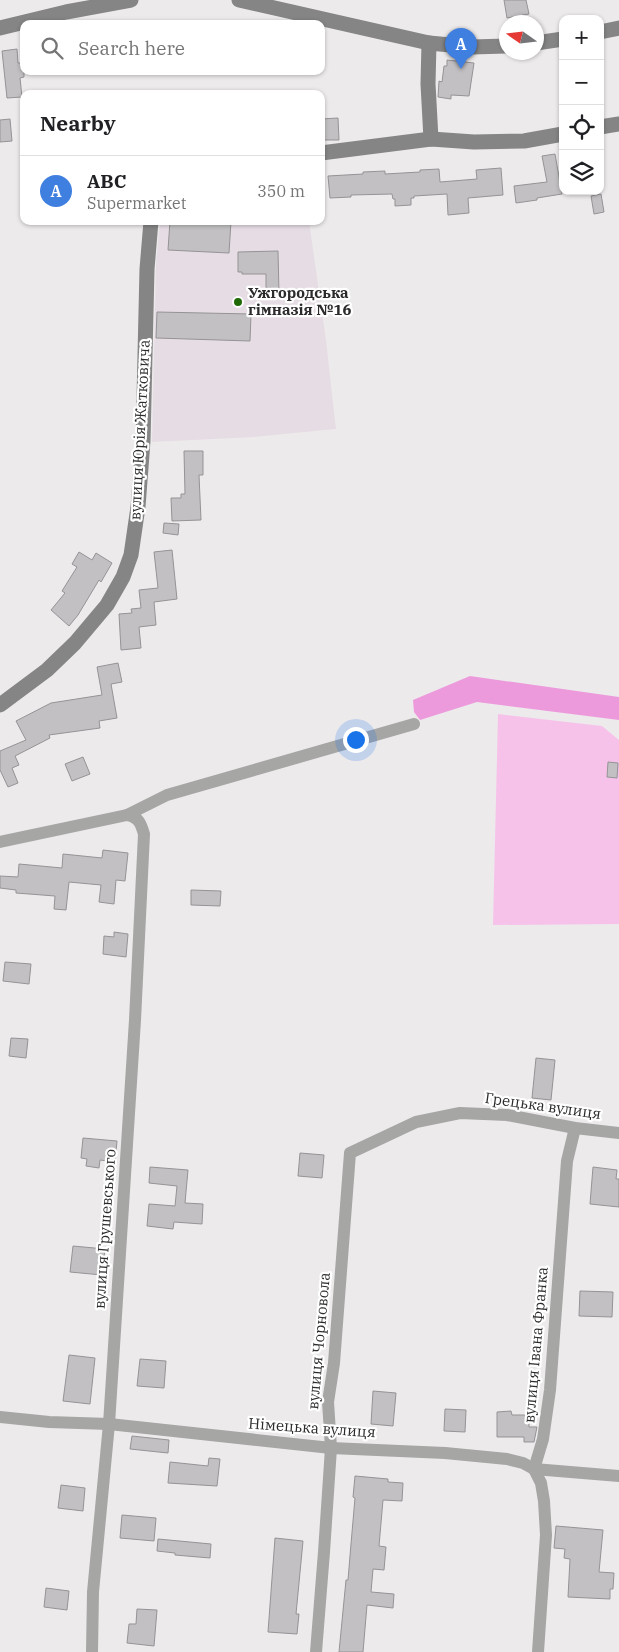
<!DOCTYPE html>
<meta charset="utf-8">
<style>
body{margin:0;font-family:"IBM Plex Serif",serif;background:#f6f6f6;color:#202124}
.controls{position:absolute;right:15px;top:15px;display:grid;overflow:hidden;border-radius:10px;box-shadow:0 1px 4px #0004}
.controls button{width:45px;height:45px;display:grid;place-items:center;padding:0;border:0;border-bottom:1px solid #e0e0e0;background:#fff;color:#202124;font:25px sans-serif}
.compass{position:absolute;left:499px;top:15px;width:45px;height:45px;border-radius:50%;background:#fff;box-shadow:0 1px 4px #0004;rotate:284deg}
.you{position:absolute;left:355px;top:739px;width:18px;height:18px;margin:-12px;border:4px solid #fff;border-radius:50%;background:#1a73e8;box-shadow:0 0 0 8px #1a73e833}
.badge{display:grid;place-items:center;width:32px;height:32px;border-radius:50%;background:#1f6906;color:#fff;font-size:16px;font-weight:700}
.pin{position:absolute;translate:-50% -41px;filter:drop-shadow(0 1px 2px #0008)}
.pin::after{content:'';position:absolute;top:26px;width:18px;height:15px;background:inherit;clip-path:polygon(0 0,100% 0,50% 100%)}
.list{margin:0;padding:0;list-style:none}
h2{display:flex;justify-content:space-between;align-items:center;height:65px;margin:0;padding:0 20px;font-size:21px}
h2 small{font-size:16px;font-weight:400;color:#757577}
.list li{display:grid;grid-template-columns:32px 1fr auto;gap:15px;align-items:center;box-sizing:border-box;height:70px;padding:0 20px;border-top:1px solid #e0e0e0}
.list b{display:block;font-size:19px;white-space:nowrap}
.list p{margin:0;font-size:16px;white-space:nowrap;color:#757577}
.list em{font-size:16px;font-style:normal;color:#757577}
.icon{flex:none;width:28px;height:28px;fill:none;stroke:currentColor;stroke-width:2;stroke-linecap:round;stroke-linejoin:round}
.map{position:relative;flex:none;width:619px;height:1652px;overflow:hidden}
.search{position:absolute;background:#fff;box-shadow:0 1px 4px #0004;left:20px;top:20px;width:305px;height:55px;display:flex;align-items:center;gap:12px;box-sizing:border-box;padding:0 18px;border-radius:10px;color:#757577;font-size:19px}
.panel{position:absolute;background:#fff;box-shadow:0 1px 4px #0004;left:20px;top:90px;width:305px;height:135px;border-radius:10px}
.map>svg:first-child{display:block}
.built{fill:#e6dde4}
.green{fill:#f6c2ea}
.forest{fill:#ed9adc}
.building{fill:#c2c0c2;stroke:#959395}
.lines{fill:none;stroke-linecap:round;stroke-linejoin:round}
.street{stroke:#a6a6a5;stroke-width:12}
.secondary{stroke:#848584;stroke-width:15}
.poi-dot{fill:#1f6906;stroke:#fff;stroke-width:2}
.labels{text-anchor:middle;stroke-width:4.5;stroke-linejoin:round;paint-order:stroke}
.poi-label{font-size:15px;font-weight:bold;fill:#2c2a2b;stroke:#fff;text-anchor:start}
.street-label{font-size:15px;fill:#2c2a2b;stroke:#fff}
</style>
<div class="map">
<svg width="619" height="1652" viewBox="0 0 619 1652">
<rect width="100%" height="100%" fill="#edeaec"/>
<path class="built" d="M160,221H309L326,340L336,429L254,437L152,442L156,264Z"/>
<path class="green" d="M498,714L602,726L619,740V924L493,925Z"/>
<path class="forest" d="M470,676L619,697V720L477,702L420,720L414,712L413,700Z"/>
<g class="building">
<path d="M504,0H526L529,14L507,18Z"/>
<path d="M17,49L18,63H24V77L20,78L22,97L7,98L2,51Z"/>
<path d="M447,60L474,63L469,96L451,95V99L438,97L439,81L442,82L444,66H447Z"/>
<path d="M338,118L339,140H321V119Z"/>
<path d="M10,119L12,141L0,142V120Z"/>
<path d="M555,154L562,194L537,198V200L516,203L514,186L547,182L542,156Z"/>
<path d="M501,168L503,195L468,198L469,213L448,215L447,194L414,196V198H411V205L395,206V199H393L392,194L351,195V197L330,198L328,176L363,174V172L385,171V174L420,172V170L439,169L440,182L477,179L476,170Z"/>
<path d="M601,194L604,212L594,214L591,196Z"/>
<path d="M170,221H231L229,253L168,250Z"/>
<path d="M278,251L279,293L266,294V274H242V272H238V252Z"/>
<path d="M157,312L251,314L250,341L156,338Z"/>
<path d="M184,451H203V475H199L201,520L172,521L171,498H181V494H185Z"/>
<path d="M164,523L179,524L178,535L163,533Z"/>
<path d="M172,550L177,599L154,602L156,625L139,627L141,648L121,650L119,614L132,613L131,609L141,608L139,590L158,588L154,552Z"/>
<path d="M79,552L92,560L96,553L112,563L101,582L99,580L78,615L69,626L51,610L65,593L62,591L77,567L72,564Z"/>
<path d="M118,663L122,682L111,684L117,718L99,721L100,728L49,735L50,738L15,756L19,765L12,768L18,783L8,787L0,770V751L26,740L16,721L51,703L102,695L97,667Z"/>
<path d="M83,757L90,774L72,781L65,764Z"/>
<path d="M608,762L618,763L617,778L607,777Z"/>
<path d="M103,850L128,853L125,881L116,880L114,904L99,902L101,885L69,882L66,910L54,909L55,896L16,893V890L0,888V876L18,877L19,864L62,868L63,854L102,858Z"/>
<path d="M191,890L221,891L220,906L191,905Z"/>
<path d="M114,932L128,934L126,957L103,954L104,936L114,937Z"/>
<path d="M5,962L31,964L29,984L3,981Z"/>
<path d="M11,1038L28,1039L26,1058L9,1056Z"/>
<path d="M536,1058L555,1060L551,1100L532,1098Z"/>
<path d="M83,1138L117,1141L115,1162L100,1160L99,1168L86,1166L87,1159L81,1158Z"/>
<path d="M300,1153L324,1155L322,1178L298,1176Z"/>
<path d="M150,1167L188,1170L185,1203L203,1204L202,1224L174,1222L173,1229L147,1226L149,1204L175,1206L177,1186L149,1183Z"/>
<path d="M593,1167L617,1170L616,1179H619V1207L590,1204Z"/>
<path d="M73,1246L105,1249L102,1275L70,1272Z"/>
<path d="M580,1291L613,1292L612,1317L579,1316Z"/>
<path d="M69,1355L95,1358L90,1404L63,1401Z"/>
<path d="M140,1359L166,1361L164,1388L137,1386Z"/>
<path d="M373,1391L396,1393L393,1426L371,1424Z"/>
<path d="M445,1409L466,1410L465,1432L444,1431Z"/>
<path d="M511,1411L512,1415H529V1427H537L534,1442H524V1437H497V1412Z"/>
<path d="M132,1436L169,1440L168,1453L130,1449Z"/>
<path d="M209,1458L220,1459L217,1486L168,1483L170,1462L208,1466Z"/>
<path d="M355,1476L388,1479V1482L403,1483L402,1501L383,1500L379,1546L386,1547L384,1570L373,1569L371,1592L394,1594L393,1608L367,1605L363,1652H339L346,1580H348L351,1544L355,1498L353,1497Z"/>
<path d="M61,1485L85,1488L83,1511L58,1508Z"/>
<path d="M122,1515L156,1518L154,1541L120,1538Z"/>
<path d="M556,1526L603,1530L599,1572L614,1573L613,1589H610V1599L568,1597L570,1559L564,1558L565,1549L554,1548Z"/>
<path d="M275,1538L303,1541L296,1614H299L297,1634L268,1632Z"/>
<path d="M158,1539L211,1544L210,1558L175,1555V1553L157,1551Z"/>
<path d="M46,1588L69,1591L67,1610L44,1607Z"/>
<path d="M137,1609L157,1610L154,1646L127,1643L129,1624H136Z"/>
</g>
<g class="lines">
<g class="street">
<path d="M0,842L127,815L167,795L414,724"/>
<path d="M0,1417L49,1422L109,1424L331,1448L445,1453L507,1459L523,1463L534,1469L619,1476"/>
<path d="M92,1652L93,1592L109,1424L135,1020L144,834C141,824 139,817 127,815"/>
<path d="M316,1652L324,1552L331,1448L328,1402L334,1363L350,1153L416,1122L460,1113L507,1115L575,1128L619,1133"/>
<path d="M538,1652L546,1535L544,1501L541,1483L534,1469L543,1439L550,1390L567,1161L575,1128"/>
</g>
<g class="secondary">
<path d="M239,0L429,43L472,47L506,46"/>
<path d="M0,28L66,12L131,0"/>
<path d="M600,32L619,28"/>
<path d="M429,43L428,84L431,139"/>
<path d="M536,43L563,39"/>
<path d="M600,127L619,124"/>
<path d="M321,153L431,139L474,142L524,141L563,134"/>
<path d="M0,705L47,670L75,643L107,605L123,577L131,555L138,507L143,441L147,269L151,221"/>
</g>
</g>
<circle class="poi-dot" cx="238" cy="302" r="5"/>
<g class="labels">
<g class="poi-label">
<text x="248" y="298">Ужгородська<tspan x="248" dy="17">гімназія №16</tspan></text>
</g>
<g class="street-label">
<text transform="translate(140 430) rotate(-87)" y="5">вулиця Юрія Жатковича</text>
<text transform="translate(543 1106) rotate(8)" y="5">Грецька вулиця</text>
<text transform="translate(105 1229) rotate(-86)" y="5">вулиця Грушевського</text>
<text transform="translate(319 1341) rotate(-85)" y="5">вулиця Чорновола</text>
<text transform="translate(536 1345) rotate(-85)" y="5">вулиця Івана Франка</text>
<text transform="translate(312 1428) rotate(4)" y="5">Німецька вулиця</text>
</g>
</g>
</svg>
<div class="controls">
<button>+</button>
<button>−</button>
<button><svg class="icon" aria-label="locate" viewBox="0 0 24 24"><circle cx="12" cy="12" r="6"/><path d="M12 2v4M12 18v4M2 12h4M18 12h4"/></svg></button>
<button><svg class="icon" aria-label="layers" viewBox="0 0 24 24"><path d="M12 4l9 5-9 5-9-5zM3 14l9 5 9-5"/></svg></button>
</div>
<svg class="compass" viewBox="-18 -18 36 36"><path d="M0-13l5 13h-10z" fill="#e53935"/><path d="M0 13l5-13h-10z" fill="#757577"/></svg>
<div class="you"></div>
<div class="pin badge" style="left:461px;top:69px;background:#3f7fe0">A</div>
<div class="search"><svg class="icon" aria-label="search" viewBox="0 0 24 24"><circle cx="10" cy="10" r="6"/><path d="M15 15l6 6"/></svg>Search here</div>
<section class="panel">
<h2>Nearby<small></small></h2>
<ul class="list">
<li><span class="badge" style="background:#3f7fe0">A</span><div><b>ABC</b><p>Supermarket</p></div><em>350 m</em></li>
</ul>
</section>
</div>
